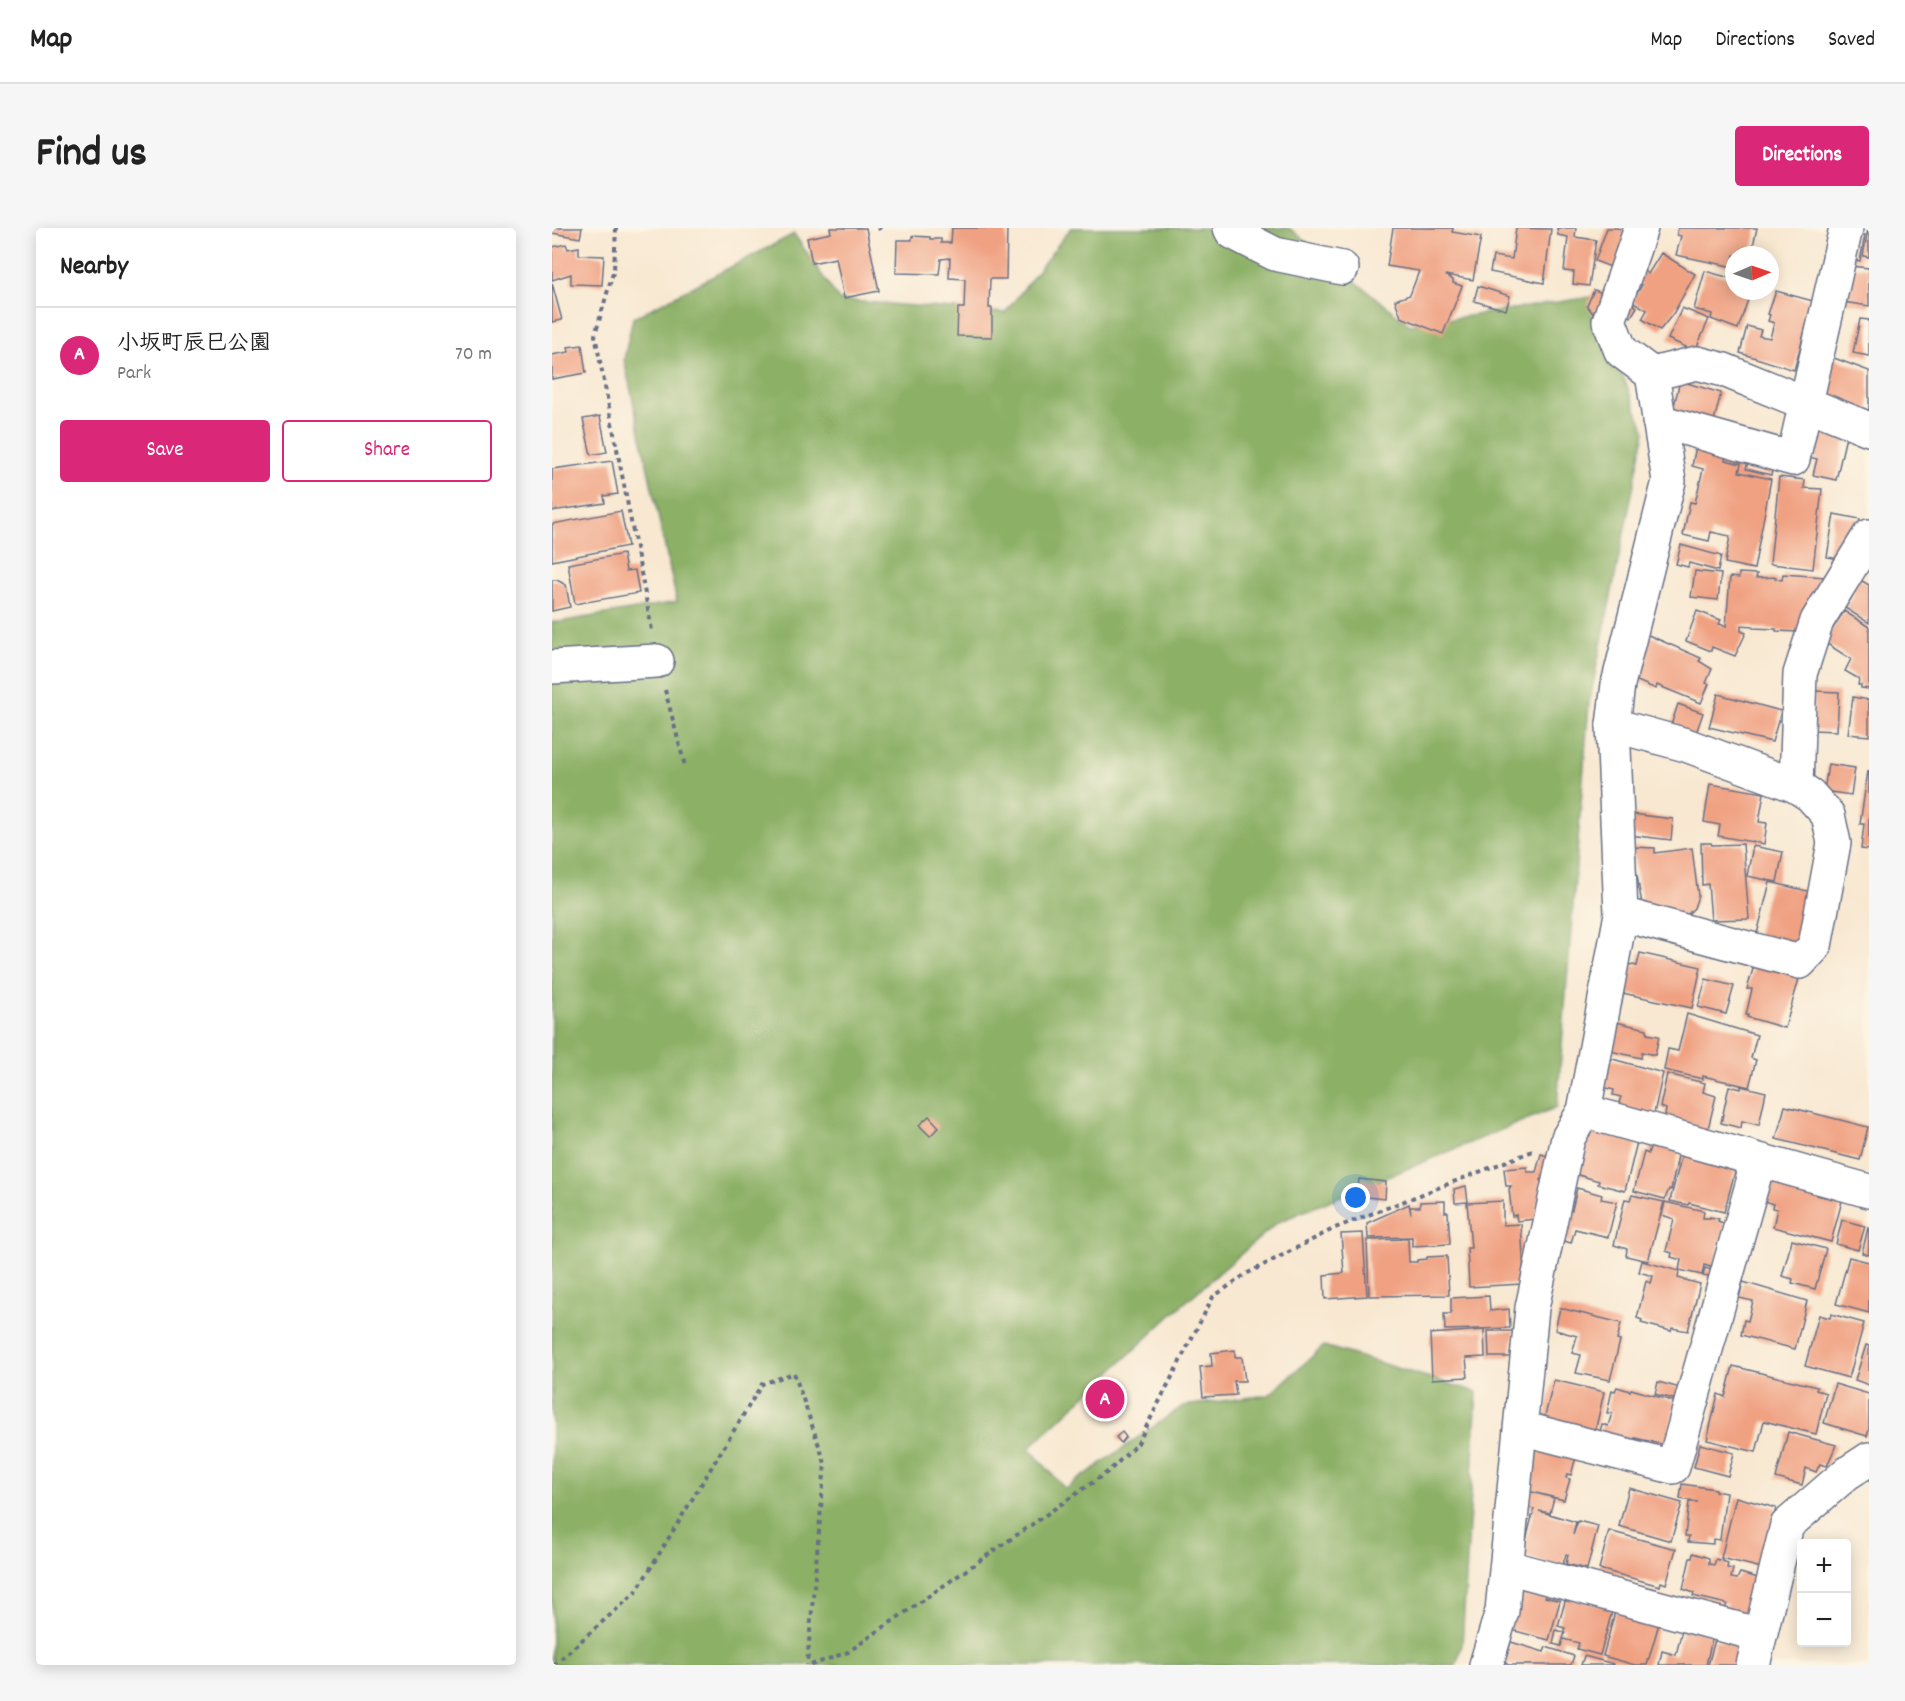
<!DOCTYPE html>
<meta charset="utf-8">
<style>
body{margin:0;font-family:Dekko,"Klee One",sans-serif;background:#f6f6f6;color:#222}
.controls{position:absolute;right:18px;bottom:18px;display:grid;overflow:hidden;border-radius:6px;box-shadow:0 3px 15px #0003}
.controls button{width:54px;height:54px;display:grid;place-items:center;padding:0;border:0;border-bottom:2px solid #e0e0e0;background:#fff;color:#222;font:30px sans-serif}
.compass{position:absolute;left:1173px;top:18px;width:54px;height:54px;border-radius:50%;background:#fff;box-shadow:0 3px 15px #0003;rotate:88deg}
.you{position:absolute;left:804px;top:970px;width:21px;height:21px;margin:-15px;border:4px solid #fff;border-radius:50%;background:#1a73e8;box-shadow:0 0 0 9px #1a73e833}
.badge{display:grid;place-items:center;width:39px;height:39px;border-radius:50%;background:#db2777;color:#fff;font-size:20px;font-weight:700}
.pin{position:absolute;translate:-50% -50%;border:3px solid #fff;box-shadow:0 2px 6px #0006}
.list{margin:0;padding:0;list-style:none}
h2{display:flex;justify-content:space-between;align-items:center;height:78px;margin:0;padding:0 24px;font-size:26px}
h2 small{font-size:20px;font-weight:400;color:#767676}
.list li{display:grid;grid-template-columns:39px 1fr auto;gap:18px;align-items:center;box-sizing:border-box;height:96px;padding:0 24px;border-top:2px solid #e0e0e0}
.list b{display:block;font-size:22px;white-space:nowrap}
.list p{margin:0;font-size:20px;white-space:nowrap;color:#767676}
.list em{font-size:20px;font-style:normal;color:#767676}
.actions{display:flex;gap:12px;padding:18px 24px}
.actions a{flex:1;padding:14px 0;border:2px solid #db2777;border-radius:6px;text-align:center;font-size:21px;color:#db2777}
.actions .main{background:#db2777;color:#fff}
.map{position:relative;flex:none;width:1317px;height:1437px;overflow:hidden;border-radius:6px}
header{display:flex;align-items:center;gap:36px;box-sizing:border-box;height:84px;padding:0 30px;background:#fff;border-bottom:2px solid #e0e0e0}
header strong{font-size:28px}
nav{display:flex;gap:33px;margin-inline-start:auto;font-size:21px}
.intro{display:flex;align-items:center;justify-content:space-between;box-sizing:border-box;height:144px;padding:0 36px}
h1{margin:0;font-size:42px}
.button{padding:15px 27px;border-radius:6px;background:#db2777;color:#fff;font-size:21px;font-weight:700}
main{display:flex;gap:36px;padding:0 36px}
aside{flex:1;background:#fff;border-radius:6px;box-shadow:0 3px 15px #0003}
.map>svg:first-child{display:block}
.forest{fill:#8cb066;stroke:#547062;stroke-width:1.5}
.building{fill:#f0a182}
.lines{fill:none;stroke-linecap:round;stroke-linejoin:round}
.minor-casing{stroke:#687086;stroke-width:36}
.path{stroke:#687086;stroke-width:4;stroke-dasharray:4.5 4.5;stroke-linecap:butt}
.minor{stroke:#fff;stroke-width:33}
</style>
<header>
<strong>Map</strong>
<nav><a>Map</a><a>Directions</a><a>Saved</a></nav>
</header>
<div class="intro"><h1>Find us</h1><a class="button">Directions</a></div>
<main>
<aside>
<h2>Nearby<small></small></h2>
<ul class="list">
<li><span class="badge">A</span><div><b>小坂町辰巳公園</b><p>Park</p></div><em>70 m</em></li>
</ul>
<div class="actions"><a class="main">Save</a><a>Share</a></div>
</aside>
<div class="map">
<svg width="1317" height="1437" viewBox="0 0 1317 1437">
<rect width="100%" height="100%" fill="#fcf5e5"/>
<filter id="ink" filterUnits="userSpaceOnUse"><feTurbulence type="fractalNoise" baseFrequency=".0167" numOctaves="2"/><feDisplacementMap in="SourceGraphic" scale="12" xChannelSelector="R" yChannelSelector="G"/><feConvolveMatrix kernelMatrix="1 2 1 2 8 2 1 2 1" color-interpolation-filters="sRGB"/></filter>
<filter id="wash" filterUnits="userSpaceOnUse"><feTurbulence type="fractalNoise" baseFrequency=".008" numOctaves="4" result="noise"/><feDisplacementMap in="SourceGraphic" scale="24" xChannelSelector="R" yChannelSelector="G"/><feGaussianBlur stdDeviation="1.35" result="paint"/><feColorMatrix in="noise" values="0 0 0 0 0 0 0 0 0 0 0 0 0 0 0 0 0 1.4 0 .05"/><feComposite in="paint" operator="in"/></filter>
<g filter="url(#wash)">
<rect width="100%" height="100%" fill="#f8e8d1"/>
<path class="forest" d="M519,0H737L858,97L1039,69L1093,203L1037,475L1005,879L726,994L630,1077L477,1220L513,1261L631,1178L717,1167L772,1118L925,1164L910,1417L904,1437H0V394H7L125,374L72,131L81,90L242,6L287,72L453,85Z"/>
<g id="blocks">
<g class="building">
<path d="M0,0H30L28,10L0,5Z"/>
<path d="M278,0H314L327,63L292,70L284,30L260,35L255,10L279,5Z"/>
<path d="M400,0H455L454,51H438L437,80H440V109L405,108L406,80H412L413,51L397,50L398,30L389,31L387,46L344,45L345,12H360V8L378,9V11H389V15H399Z"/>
<path d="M841,0H901L900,4L929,9L921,52L893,47L901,52V55L910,58L891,106L849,89L843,72L858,67L867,43L835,38Z"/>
<path d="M964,0L999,1L992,55L938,44L941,28L960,31Z"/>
<path d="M1005,0H1024L1023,9L1044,12L1037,58L1021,56L1022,44L1012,43L1016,9L1006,7Z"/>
<path d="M1055,0H1065L1077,4L1064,41L1043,33Z"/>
<path d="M1126,0H1205L1199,27H1182V39L1124,27L1129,8L1125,7Z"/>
<path d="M1316,1H1317V29L1311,28Z"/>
<path d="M1304,6L1313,7L1308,33L1300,32Z"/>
<path d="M14,16L16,21L27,19V27L52,28L50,57L19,56V46L0,52V19Z"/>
<path d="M1109,25L1143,46L1121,86L1108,102L1090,91L1095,82L1080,73L1090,57L1085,54L1092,43L1096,46Z"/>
<path d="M1297,38L1317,40V78L1291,74Z"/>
<path d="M1153,43L1182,51V63H1199L1186,101L1159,91L1160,86L1142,81Z"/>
<path d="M0,55L10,92L0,94Z"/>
<path d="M926,58L958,68L954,82L922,73Z"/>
<path d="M1042,62L1054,66L1044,89L1035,78Z"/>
<path d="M1224,63L1261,73L1242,142L1188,125L1195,98L1209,102L1207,108L1218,110L1222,95L1216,93L1218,87L1216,86Z"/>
<path d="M1079,75L1085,79L1079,89L1073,85Z"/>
<path d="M1130,80L1157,91L1143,123L1116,111Z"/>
<path d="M1308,91L1317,92V128L1301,125Z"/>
<path d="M30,117L34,145L0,151V127L17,124L16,119Z"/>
<path d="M1274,127L1317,143V190L1261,168Z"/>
<path d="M1128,153L1169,165L1162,193L1120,186Z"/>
<path d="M48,188L55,224L39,227L31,191Z"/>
<path d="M1258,190L1296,200L1284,252L1261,247L1265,231L1253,228Z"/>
<path d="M1145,213L1176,219L1173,232L1189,236L1187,244L1219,251L1202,341L1173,335L1178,308L1159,304L1157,313L1131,307L1138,274L1143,275L1151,241L1140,238Z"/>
<path d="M1197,230L1222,235L1219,247L1194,241Z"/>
<path d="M60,233L66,266L52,268L53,275L0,283V241Z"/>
<path d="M1227,249L1253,252L1252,260L1270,261L1261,341L1218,336Z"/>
<path d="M69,283L76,318L0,333V296Z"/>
<path d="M1282,286L1308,291L1305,314L1293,332L1275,329Z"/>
<path d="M1129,317L1169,328L1166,343L1137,335L1136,339L1124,336Z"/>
<path d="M71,326L74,343L83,342L87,365L23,376L16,336Z"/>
<path d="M1143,343L1169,346L1166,372L1139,369Z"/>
<path d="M1187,345L1205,346L1204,350L1224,349L1223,351L1230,352L1231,346L1274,349L1273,364H1261L1260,383L1248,404L1224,403V401L1201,400V398L1189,397V403L1194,405L1183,428L1160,419L1159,423L1134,413L1145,383L1169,392L1167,396L1174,398L1178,349L1187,350Z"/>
<path d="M1305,350L1317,357V395L1293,380L1302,366L1298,363Z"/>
<path d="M0,352H5L14,357L18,379L0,383Z"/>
<path d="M1292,383L1317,399V461L1309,460V457H1306L1307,451L1293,443L1299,431L1272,414Z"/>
<path d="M1094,406L1149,430L1147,433L1160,441L1154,455L1157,456L1149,475L1105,457L1104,461L1076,449Z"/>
<path d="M1262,463L1287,464L1285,503L1260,502Z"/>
<path d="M1166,466L1229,483L1220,514L1157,499Z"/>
<path d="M1301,469L1317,472V508L1296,506Z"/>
<path d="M1126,476L1151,485L1142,511L1117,503Z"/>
<path d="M1276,536L1303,540L1299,567L1272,563Z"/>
<path d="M1316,543H1317V622L1309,621L1312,596H1308Z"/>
<path d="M1158,556L1212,565L1207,594L1215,595L1212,616L1166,608L1168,597L1152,594Z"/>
<path d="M1080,586L1121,591L1119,612L1077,607Z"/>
<path d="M1149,615H1159L1160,617L1191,616L1197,691L1159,692L1156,656L1150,657Z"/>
<path d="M1201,618L1231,624L1225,654L1195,648Z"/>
<path d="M1080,619L1103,620V625L1140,620L1146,668L1142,680L1128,694L1091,682Z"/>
<path d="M1218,654L1268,666L1253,721L1205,706Z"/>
<path d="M1088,725L1149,739L1140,780L1070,765L1076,736L1085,738Z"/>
<path d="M1204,731L1249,744L1233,800L1195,789L1196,787H1194L1200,761H1195Z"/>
<path d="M1154,751L1182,758L1174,786L1146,779Z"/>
<path d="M1135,786L1205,807L1199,830L1204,832L1197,859L1151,848V851L1112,842L1116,821L1126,823Z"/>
<path d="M1064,794L1095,801V806L1107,808L1103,827L1090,824L1089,830L1058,823Z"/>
<path d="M1057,830L1111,845L1101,890L1065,881L1069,869L1061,867L1062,862L1050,859Z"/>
<path d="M1115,846L1153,855L1151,864L1164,868L1155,905L1112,894L1114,881L1108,879Z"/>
<path d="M1177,858L1189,861V858L1214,864L1207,897L1190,893L1189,900L1169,895Z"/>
<path d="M1233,878L1316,899L1308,932L1224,911Z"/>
<path d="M377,888L387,899L378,908L367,897Z"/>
<path d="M1035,898L1066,906L1065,910L1085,914L1073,963L1046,956L1047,953L1023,946Z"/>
<path d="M1099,916L1127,923L1119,962L1117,961L1113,971L1082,963L1092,924L1096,926Z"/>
<path d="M989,926L1002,930L996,954L989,952V974H985V986L983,991L965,993L964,987L960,988L957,961L959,958H954L952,941L975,939V944H984Z"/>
<path d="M1130,926L1184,940L1172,984L1137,975L1136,977L1118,973Z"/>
<path d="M1216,948L1266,961L1264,967L1290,973L1279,1014L1221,999L1225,981L1220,980L1221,976L1209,972Z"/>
<path d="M807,951L834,954L833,971L805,968Z"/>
<path d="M914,958L916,974L903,975L902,961Z"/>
<path d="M1025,960L1050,967L1049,971L1065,974L1056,1009L1023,1001L1019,1015L1008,1012L1016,982H1020Z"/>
<path d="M1080,967L1112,974L1096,1033L1074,1028L1075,1021L1062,1017L1073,971L1078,972Z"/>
<path d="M893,973V984H896L898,1016L860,1018V1009L816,1010L815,995L857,976L859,986L858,979H868V974Z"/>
<path d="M951,973V997L969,996L972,1047L970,1056L917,1059L915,1020H919L915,975Z"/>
<path d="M1113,974L1152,983L1151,990H1158V989L1167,991L1166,993L1173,996L1162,1040L1152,1037L1150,1047L1127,1042L1129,1032L1119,1029L1120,1025L1114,1023L1122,991L1110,987Z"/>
<path d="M1290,992L1313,998L1306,1022L1284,1016Z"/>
<path d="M1316,1000H1317V1027L1310,1025Z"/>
<path d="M811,1005L815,1068L773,1071L772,1047L792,1045L789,1006Z"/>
<path d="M856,1011L857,1034H865V1032L875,1031V1029L895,1028L897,1067L817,1068L815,1012Z"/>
<path d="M1240,1012L1274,1021L1263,1061L1240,1055L1241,1051L1230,1048Z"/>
<path d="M1297,1029L1317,1034V1085L1284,1076Z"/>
<path d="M1090,1033L1127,1043L1126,1050L1148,1056L1136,1103L1120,1100L1119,1103L1089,1095L1090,1092L1085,1090L1094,1053L1099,1055L1101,1048L1087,1044Z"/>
<path d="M1153,1040L1164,1043L1162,1050L1151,1048Z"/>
<path d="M1191,1054L1255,1073L1243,1121L1189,1107L1192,1092L1196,1093L1201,1073L1187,1070Z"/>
<path d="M937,1068L938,1083L957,1081L958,1100L893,1102L892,1086H899V1070Z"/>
<path d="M1008,1080L1069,1095L1065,1112L1068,1113L1058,1152L1024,1145L1029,1127L1020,1125L1025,1108L1003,1102Z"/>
<path d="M1279,1086L1312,1095L1297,1150L1253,1138L1267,1087L1278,1090Z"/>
<path d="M932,1102L933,1129L914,1130L916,1149L880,1151L878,1106Z"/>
<path d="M936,1103H962L958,1129H937Z"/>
<path d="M1314,1117L1317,1118V1157L1303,1152Z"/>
<path d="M683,1122V1129H690L693,1153H682L684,1167L651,1169L648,1139L660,1138L659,1125Z"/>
<path d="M1181,1138L1265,1159L1264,1162L1274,1165L1264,1206L1212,1193L1204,1224L1155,1212L1166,1166L1173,1169Z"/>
<path d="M1002,1152L1052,1164L1043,1204L992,1192Z"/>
<path d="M1106,1154L1132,1161L1129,1173L1103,1166Z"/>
<path d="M1283,1156L1317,1166V1201L1315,1208L1272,1195Z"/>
<path d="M1065,1159L1078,1163L1079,1161L1124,1174L1114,1217L1083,1210L1082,1216L1047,1207L1050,1196L1056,1198L1060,1185H1055L1060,1162L1063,1163Z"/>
<path d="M570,1204L574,1209L569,1215L564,1209Z"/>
<path d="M1236,1204L1284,1217L1275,1238L1268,1236L1264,1244L1254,1240L1250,1257L1224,1250Z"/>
<path d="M1148,1216L1182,1225L1176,1248L1142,1239Z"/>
<path d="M982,1218L1024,1229L1019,1247L1015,1246L1014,1250L1018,1251L1012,1272L980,1264L1002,1270L998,1285L987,1283L1024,1294L1021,1307L1026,1293L1046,1298L1035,1341L1014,1336L1016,1327L1014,1326L1010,1340L965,1326L970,1311L974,1312L982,1281L971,1278Z"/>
<path d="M1130,1256L1163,1261V1263L1174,1265L1168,1312L1161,1311V1316L1136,1314L1137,1308H1133L1137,1274H1145L1128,1271Z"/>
<path d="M1077,1260L1130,1275L1119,1313L1067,1298Z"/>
<path d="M1184,1269L1224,1280L1210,1340L1169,1330Z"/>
<path d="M1057,1303L1124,1321L1114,1356L1109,1354L1108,1358L1047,1341Z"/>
<path d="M1141,1325L1157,1330V1336L1162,1337L1164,1331L1176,1335L1175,1340L1181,1341L1179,1350L1185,1351L1188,1345L1210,1351L1201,1390L1172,1383L1175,1376L1141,1368L1142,1365L1131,1361L1138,1330H1140Z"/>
<path d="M964,1357L994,1365L993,1369L1008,1373L997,1412L956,1401Z"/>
<path d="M1014,1370L1061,1380L1048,1427L1025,1421L1027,1415L1011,1411L1013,1404L1009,1418L1001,1416L1004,1402L1011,1404L1013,1400L1006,1398Z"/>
<path d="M1063,1384L1108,1392L1095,1437H1083L1051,1428Z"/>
<path d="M1131,1398L1161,1407L1154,1437H1107L1110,1423L1124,1427Z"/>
<path d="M1163,1412L1195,1419L1190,1437H1156Z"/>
<path d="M959,1414L992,1424L994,1419L1022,1428L1019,1437H956L953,1434Z"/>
<path d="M1032,1428L1062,1436V1437H1029Z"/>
</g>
</g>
</g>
<g filter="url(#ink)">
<use href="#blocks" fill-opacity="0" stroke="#687086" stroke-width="1.5"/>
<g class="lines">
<defs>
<g id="minor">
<path d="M678,0L680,4L723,26L790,40"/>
<path d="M1100,146L1145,135L1172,142L1317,201"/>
<path d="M1107,193L1241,231L1294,0"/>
<path d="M0,439L105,433"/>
<path d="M1061,497L1134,517L1244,558L1248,446L1265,393L1317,308"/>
<path d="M1069,686L1248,734L1263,718L1282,615L1276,587L1258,567L1244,558"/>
<path d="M1032,883L1317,963"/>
<path d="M969,1200L1121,1239L1202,950L1197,929"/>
<path d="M955,1339L1208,1407"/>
<path d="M934,1437L950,1383L980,1080L1016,910L1032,883L1069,686L1061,497L1066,456L1117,253L1100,146L1069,123L1057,93L1089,0"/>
<path d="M1201,1437L1235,1297L1294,1246L1317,1231"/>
</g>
</defs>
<use href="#minor" class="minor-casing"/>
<g class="path">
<path d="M64,0L62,41L43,107L100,402"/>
<path d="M327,0L328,2"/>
<path d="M113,462L133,538"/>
<path d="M2,1437L84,1364L210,1156L242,1145L273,1235L255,1437"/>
<path d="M259,1437L296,1424L557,1243L586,1215L661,1069L694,1046L783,1000L981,923"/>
</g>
<use href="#minor" class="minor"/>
</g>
</g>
</svg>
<div class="controls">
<button>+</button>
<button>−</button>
</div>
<svg class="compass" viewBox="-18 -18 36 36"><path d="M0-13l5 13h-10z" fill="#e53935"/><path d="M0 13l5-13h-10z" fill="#767676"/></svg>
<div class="you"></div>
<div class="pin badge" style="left:553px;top:1171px">A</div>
</div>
</main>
